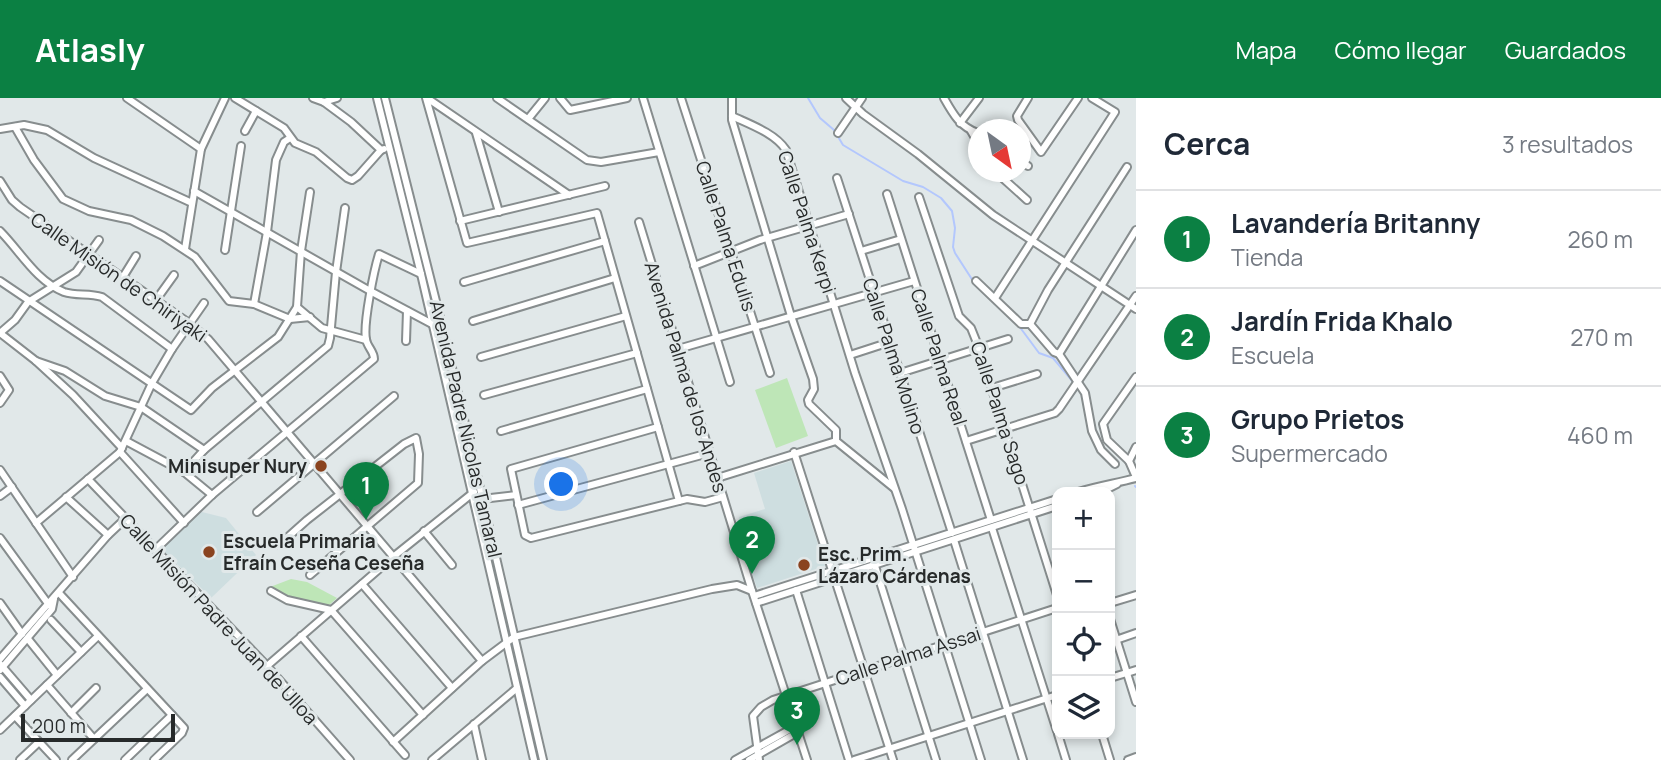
<!DOCTYPE html>
<html lang="es">
<meta charset="utf-8">
<style>
body{margin:0;font-family:Manrope,sans-serif;background:#f6f6f7;color:#1f2937}
.controls{position:absolute;right:21px;bottom:21px;display:grid;overflow:hidden;border-radius:14px;box-shadow:0 4px 10px #0003}
.controls button{width:63px;height:63px;display:grid;place-items:center;padding:0;border:0;border-bottom:2px solid #e0e1e3;background:#fff;color:#1f2937;font:35px sans-serif}
.compass{position:absolute;left:968px;top:21px;width:63px;height:63px;border-radius:50%;background:#fff;box-shadow:0 4px 10px #0003;rotate:147deg}
.scale{position:absolute;left:21px;bottom:18px;width:154px;box-sizing:border-box;padding-left:7px;border:4px solid #272a2a;border-top:0;font-size:19px;line-height:24px;white-space:nowrap;color:#272a2a;-webkit-text-stroke:5px #e1e8e9;paint-order:stroke}
.you{position:absolute;left:562px;top:387px;width:24px;height:24px;margin:-18px;border:5px solid #fff;border-radius:50%;background:#1a73e8;box-shadow:0 0 0 10px #1a73e833}
.badge{display:grid;place-items:center;width:46px;height:46px;border-radius:50%;background:#0b8043;color:#fff;font-size:23px;font-weight:700}
.pin{position:absolute;translate:-50% -58px;filter:drop-shadow(0 2px 4px #0008)}
.pin::after{content:'';position:absolute;top:37px;width:24px;height:21px;background:inherit;clip-path:polygon(0 0,100% 0,50% 100%)}
.list{margin:0;padding:0;list-style:none}
h2{display:flex;justify-content:space-between;align-items:center;height:91px;margin:0;padding:0 28px;font-size:30px}
h2 small{font-size:23px;font-weight:400;color:#747a83}
.list li{display:grid;grid-template-columns:46px 1fr auto;gap:21px;align-items:center;box-sizing:border-box;height:98px;padding:0 28px;border-top:2px solid #e0e1e3}
.list b{display:block;font-size:26px;white-space:nowrap}
.list p{margin:0;font-size:23px;white-space:nowrap;color:#747a83}
.list em{font-size:23px;font-style:normal;color:#747a83}
.icon{flex:none;width:38px;height:38px;fill:none;stroke:currentColor;stroke-width:2;stroke-linecap:round;stroke-linejoin:round}
.map{position:relative;flex:none;width:1136px;height:662px;overflow:hidden}
header{display:flex;align-items:center;gap:42px;box-sizing:border-box;height:98px;padding:0 35px;background:#0b8043;color:#fff}
header strong{font-size:33px}
nav{display:flex;gap:38px;margin-inline-start:auto;font-size:24px}
main{display:flex}
aside{flex:1;background:#fff}
.map>svg:first-child{display:block}
.built{fill:#cedee0}
.green{fill:#bee6b7}
.lines{fill:none;stroke-linecap:round;stroke-linejoin:round}
.stream{stroke:#b3c7fd;stroke-width:2}
.minor-casing{stroke:#878d8e;stroke-width:10}
.minor{stroke:#fff;stroke-width:6}
.poi-dot{fill:#8a431f;stroke:#e1e8e9;stroke-width:2.5}
.labels{text-anchor:middle;stroke-width:6;stroke-linejoin:round;paint-order:stroke}
.street-label{font-size:19px;fill:#272a2a;stroke:#e1e8e9}
.poi-label{font-size:19px;font-weight:bold;fill:#272a2a;stroke:#e1e8e9;text-anchor:start}
</style>
<header>
<strong>Atlasly</strong>
<nav><a>Mapa</a><a>Cómo llegar</a><a>Guardados</a></nav>
</header>
<main>
<div class="map">
<svg width="1136" height="662" viewBox="0 0 1136 662">
<rect width="100%" height="100%" fill="#e1e8e9"/>
<g class="built">
<path d="M791,363L825,468L757,490L744,451L749,449L739,419L765,411L754,375Z"/>
<path d="M198,413L226,420L256,457L211,500L161,450Z"/>
</g>
<g class="green">
<path d="M787,280L808,338L776,350L755,292Z"/>
<path d="M291,481L307,484L337,500L328,508C307,504 286,503 270,489Z"/>
</g>
<g class="lines">
<g class="stream">
<path d="M808,0L820,20L834,32L843,47L903,83L923,89L941,100L952,113L955,130L953,149L955,155L975,186"/>
<path d="M1019,228L1039,255L1053,260L1074,285"/>
<path d="M1080,292L1084,303"/>
<path d="M1135,388L1136,389"/>
</g>
<defs>
<g id="minor">
<path d="M127,0L201,51"/>
<path d="M235,0L284,30L295,45L316,54L347,80L352,82L358,78L381,52"/>
<path d="M313,0L324,4L337,0"/>
<path d="M377,0L421,176L534,662"/>
<path d="M385,0L443,231L543,662"/>
<path d="M426,0L467,145L597,115L679,403"/>
<path d="M427,0L569,97"/>
<path d="M497,0L587,62L601,64L659,54"/>
<path d="M560,0L570,12L627,0"/>
<path d="M643,0L730,284"/>
<path d="M681,0L770,275"/>
<path d="M732,0V22L791,218L813,281L814,291L808,302L809,306L836,332V343"/>
<path d="M846,0L863,16L918,56L993,117L1136,211"/>
<path d="M944,0C953,16 960,29 978,35"/>
<path d="M1028,0L1017,18L1018,22L1041,54L1078,0"/>
<path d="M324,4L351,24L381,52L384,51"/>
<path d="M732,18C749,26 775,35 786,52L855,275L902,411L981,662"/>
<path d="M528,21L545,0"/>
<path d="M960,25L979,0"/>
<path d="M15,29L34,62L63,101L89,113L131,122L163,138L195,159L229,203L254,206L290,221L310,219"/>
<path d="M0,31L24,27L47,32L94,60L192,105"/>
<path d="M245,33L256,13"/>
<path d="M971,33L978,45"/>
<path d="M476,35L499,114"/>
<path d="M838,35L862,0"/>
<path d="M1020,63L1028,68"/>
<path d="M996,74L1027,102"/>
<path d="M837,80L952,435"/>
<path d="M0,83L12,102L20,109L189,225L208,241L482,563"/>
<path d="M194,93L372,194L434,227"/>
<path d="M887,96L991,422"/>
<path d="M919,99L959,218L971,230L979,250L1057,497"/>
<path d="M460,123L605,88"/>
<path d="M639,124L752,493L807,662"/>
<path d="M0,133C20,153 36,183 64,194C76,198 89,195 102,199L172,251"/>
<path d="M185,151L201,51L225,0"/>
<path d="M225,152L241,48"/>
<path d="M861,153L901,141"/>
<path d="M694,168L760,142L849,116"/>
<path d="M123,179L136,158"/>
<path d="M0,183L191,312L212,290L278,239L297,209L301,153L310,94"/>
<path d="M976,183L1021,226H1030"/>
<path d="M464,184L605,143"/>
<path d="M995,200L1115,14L1092,0"/>
<path d="M156,202L174,177"/>
<path d="M254,206L267,134L276,62L284,44L290,40"/>
<path d="M297,209L322,230L366,242"/>
<path d="M473,223L615,180"/>
<path d="M1030,226L1048,192L1127,69"/>
<path d="M1030,226L1054,254L1059,256"/>
<path d="M0,235L36,263L73,297L122,350"/>
<path d="M0,235L15,222L28,204L76,174L99,142"/>
<path d="M406,243L407,213"/>
<path d="M678,251L914,183"/>
<path d="M1059,256L1136,132"/>
<path d="M1059,256L1085,295L1092,333L1101,352L1115,366"/>
<path d="M850,257L890,244"/>
<path d="M481,259L626,218"/>
<path d="M36,263L65,273L105,298L141,309L204,352"/>
<path d="M900,275L1008,241"/>
<path d="M0,278L9,292L0,305"/>
<path d="M992,290L1037,276"/>
<path d="M484,297L637,255"/>
<path d="M658,329L511,371L525,437L531,440L687,401L705,404L723,399"/>
<path d="M501,333L647,291"/>
<path d="M126,343L184,374L212,397"/>
<path d="M836,343L894,390"/>
<path d="M966,343L1055,315L1059,311L1136,198"/>
<path d="M1136,349L1129,363L1136,379"/>
<path d="M120,354L184,425"/>
<path d="M794,354L893,662"/>
<path d="M1129,363L1107,342L1103,326L1136,279"/>
<path d="M0,372L73,479"/>
<path d="M184,374L204,352L328,248L330,240L336,174L345,110"/>
<path d="M717,380L836,343"/>
<path d="M88,381L267,568L350,662"/>
<path d="M1078,394C1098,388 1117,385 1136,380"/>
<path d="M1101,394L1117,386"/>
<path d="M0,398L12,389"/>
<path d="M66,399L108,437"/>
<path d="M482,401L516,397"/>
<path d="M518,407L709,355"/>
<path d="M257,414L394,298"/>
<path d="M36,425L120,354L152,285L172,251L204,205"/>
<path d="M992,430L1057,633"/>
<path d="M424,433L452,467"/>
<path d="M0,440L49,507"/>
<path d="M954,442L1023,662"/>
<path d="M279,447L307,422L404,346L416,340L419,356L418,385L310,477"/>
<path d="M155,452L212,397L374,261C374,253 367,249 366,241C363,226 374,172 379,156L421,176"/>
<path d="M875,468L936,662"/>
<path d="M362,486L452,590"/>
<path d="M796,492L849,662"/>
<path d="M271,493L287,502L331,512L423,617"/>
<path d="M59,495L184,630L182,635L154,662"/>
<path d="M754,498L1057,401"/>
<path d="M0,505L22,536"/>
<path d="M756,505L1057,408"/>
<path d="M1110,505L1136,497"/>
<path d="M1110,521L1136,604"/>
<path d="M51,522L81,554"/>
<path d="M301,538L405,657"/>
<path d="M28,541L57,577"/>
<path d="M1116,542L1136,535"/>
<path d="M0,561L108,437L125,421"/>
<path d="M0,566L31,602"/>
<path d="M267,568L393,459L474,394"/>
<path d="M0,572L52,511L54,501"/>
<path d="M0,579L25,608"/>
<path d="M1110,580L1136,572"/>
<path d="M47,587L94,641"/>
<path d="M71,615L96,590"/>
<path d="M15,618L56,662"/>
<path d="M474,626L482,662"/>
<path d="M0,632L98,538"/>
<path d="M1058,636L1066,662"/>
<path d="M1102,636L1110,662"/>
<path d="M393,644L482,563L514,539L712,491L737,487L752,493"/>
<path d="M20,662L39,644"/>
<path d="M72,662L147,591"/>
<path d="M125,662L172,617"/>
<path d="M432,662L517,590"/>
<path d="M735,662L796,628"/>
<path d="M749,662L798,634"/>
<path d="M759,662L753,618L761,609L773,602L1057,510"/>
<path d="M854,662L1057,597"/>
<path d="M1128,662L1136,659"/>
</g>
</defs>
<use href="#minor" class="minor-casing"/>
<use href="#minor" class="minor"/>
</g>
<g class="poi-dot">
<circle cx="321" cy="368" r="7"/>
<circle cx="209" cy="454" r="7"/>
<circle cx="804" cy="467" r="7"/>
</g>
<g class="labels">
<g class="street-label">
<text transform="translate(807 124) rotate(72)" y="7">Calle Palma Kerpi</text>
<text transform="translate(726 138) rotate(72)" y="7">Calle Palma Edulis</text>
<text transform="translate(119 179) rotate(35)" y="7">Calle Misión de Chiriyaki</text>
<text transform="translate(894 258) rotate(72)" y="7">Calle Palma Molino</text>
<text transform="translate(939 259) rotate(72)" y="7">Calle Palma Real</text>
<text transform="translate(686 279) rotate(73)" y="7">Avenida Palma de los Andes</text>
<text transform="translate(1000 315) rotate(72)" y="7">Calle Palma Sago</text>
<text transform="translate(466 331) rotate(77)" y="7">Avenida Padre Nicolas Tamaral</text>
<text transform="translate(219 521) rotate(47)" y="7">Calle Misión Padre Juan de Ulloa</text>
<text transform="translate(908 558) rotate(-18)" y="7">Calle Palma Assai</text>
</g>
<g class="poi-label">
<text x="307" y="375" text-anchor="end">Minisuper Nury</text>
<text x="223" y="450">Escuela Primaria<tspan x="223" dy="22">Efraín Ceseña Ceseña</tspan></text>
<text x="818" y="463">Esc. Prim.<tspan x="818" dy="22">Lázaro Cárdenas</tspan></text>
</g>
</g>
</svg>
<div class="controls">
<button>+</button>
<button>−</button>
<button><svg class="icon" aria-label="locate" viewBox="0 0 24 24"><circle cx="12" cy="12" r="6"/><path d="M12 2v4M12 18v4M2 12h4M18 12h4"/></svg></button>
<button><svg class="icon" aria-label="layers" viewBox="0 0 24 24"><path d="M12 4l9 5-9 5-9-5zM3 14l9 5 9-5"/></svg></button>
</div>
<svg class="compass" viewBox="-18 -18 36 36"><path d="M0-13l5 13h-10z" fill="#e53935"/><path d="M0 13l5-13h-10z" fill="#747a83"/></svg>
<div class="scale">200 m</div>
<div class="you"></div>
<div class="pin badge" style="left:366px;top:422px">1</div>
<div class="pin badge" style="left:752px;top:476px">2</div>
<div class="pin badge" style="left:797px;top:647px">3</div>
</div>
<aside>
<h2>Cerca<small>3 resultados</small></h2>
<ul class="list">
<li><span class="badge">1</span><div><b>Lavandería Britanny</b><p>Tienda</p></div><em>260 m</em></li>
<li><span class="badge">2</span><div><b>Jardín Frida Khalo</b><p>Escuela</p></div><em>270 m</em></li>
<li><span class="badge">3</span><div><b>Grupo Prietos</b><p>Supermercado</p></div><em>460 m</em></li>
</ul>
</aside>
</main>
